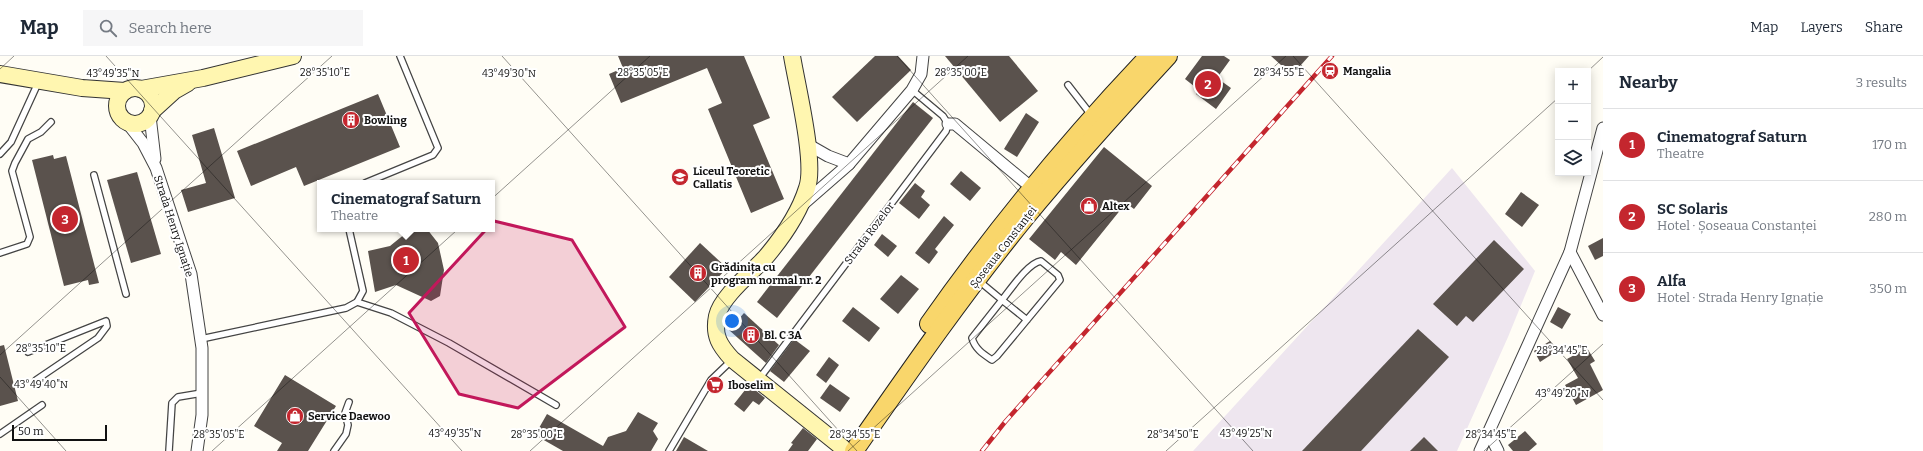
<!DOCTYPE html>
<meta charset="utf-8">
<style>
body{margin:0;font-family:Bitter,serif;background:#f6f6f7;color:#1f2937}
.controls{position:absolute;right:12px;top:12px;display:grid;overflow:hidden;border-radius:0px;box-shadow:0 2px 10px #0003}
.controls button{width:36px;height:36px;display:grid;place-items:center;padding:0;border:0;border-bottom:1px solid #e0e1e3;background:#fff;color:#1f2937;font:20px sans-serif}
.scale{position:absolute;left:12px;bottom:10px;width:95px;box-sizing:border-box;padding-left:4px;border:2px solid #111;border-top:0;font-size:11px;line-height:14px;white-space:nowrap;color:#111;-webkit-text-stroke:3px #fff;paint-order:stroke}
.you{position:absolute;left:732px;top:265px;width:14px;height:14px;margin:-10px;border:3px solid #fff;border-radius:50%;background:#1a73e8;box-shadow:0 0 0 6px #1a73e833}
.badge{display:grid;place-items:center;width:26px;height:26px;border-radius:50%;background:#c4262e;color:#fff;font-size:13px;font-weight:700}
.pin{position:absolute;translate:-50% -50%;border:2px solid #fff;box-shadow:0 1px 4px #0006}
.popup{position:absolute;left:317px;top:124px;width:178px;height:52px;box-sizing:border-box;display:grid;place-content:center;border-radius:0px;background:#fff;filter:drop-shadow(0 1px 3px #0005);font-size:13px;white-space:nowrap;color:#747a83}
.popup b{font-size:15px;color:#1f2937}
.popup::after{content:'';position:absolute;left:50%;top:100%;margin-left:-8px;border:8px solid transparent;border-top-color:#fff}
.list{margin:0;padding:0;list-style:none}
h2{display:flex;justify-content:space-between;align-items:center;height:52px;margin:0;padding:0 16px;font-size:17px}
h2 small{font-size:13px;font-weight:400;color:#747a83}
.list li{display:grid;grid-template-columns:26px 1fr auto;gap:12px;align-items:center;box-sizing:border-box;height:72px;padding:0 16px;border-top:1px solid #e0e1e3}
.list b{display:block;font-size:15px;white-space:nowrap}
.list p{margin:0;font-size:13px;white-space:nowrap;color:#747a83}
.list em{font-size:13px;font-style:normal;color:#747a83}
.icon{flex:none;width:22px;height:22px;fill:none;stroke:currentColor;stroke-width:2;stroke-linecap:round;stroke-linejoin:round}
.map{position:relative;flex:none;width:1603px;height:395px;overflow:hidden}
header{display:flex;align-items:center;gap:24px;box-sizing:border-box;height:56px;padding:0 20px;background:#fff;border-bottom:1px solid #e0e1e3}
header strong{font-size:19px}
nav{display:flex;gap:22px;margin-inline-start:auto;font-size:14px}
.search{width:280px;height:36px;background:#f6f6f7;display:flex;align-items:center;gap:10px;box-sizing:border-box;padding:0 14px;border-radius:0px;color:#747a83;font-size:15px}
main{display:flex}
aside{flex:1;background:#fff}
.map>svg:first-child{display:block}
.industrial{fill:#eee6ef}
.building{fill:#5a524d}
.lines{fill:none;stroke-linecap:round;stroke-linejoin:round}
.lane-casing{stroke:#444;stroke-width:8}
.street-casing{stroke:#444;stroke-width:13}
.secondary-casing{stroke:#333;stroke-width:18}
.primary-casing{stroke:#222;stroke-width:20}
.lane{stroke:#fff;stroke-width:5.5}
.street{stroke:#fff;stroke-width:11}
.secondary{stroke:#fff6b0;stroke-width:16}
.primary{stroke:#f9d66b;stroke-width:18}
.rail-casing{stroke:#c4262e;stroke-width:4.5}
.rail{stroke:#fff;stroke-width:3;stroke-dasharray:9;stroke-linecap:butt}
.marked{fill:#c2185b;fill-opacity:0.2;stroke:#c2185b;stroke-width:3;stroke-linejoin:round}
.ticks{fill:none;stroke:#111;stroke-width:1;stroke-opacity:0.45}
.labels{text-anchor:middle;stroke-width:4;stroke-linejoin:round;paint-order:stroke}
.poi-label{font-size:11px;font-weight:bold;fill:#111;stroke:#fff;text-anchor:start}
.street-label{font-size:11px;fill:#111;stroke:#fff}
.ticks-label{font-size:10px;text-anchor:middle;fill:#111;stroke:#fff;stroke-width:4;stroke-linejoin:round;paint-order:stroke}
</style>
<header>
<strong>Map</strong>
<div class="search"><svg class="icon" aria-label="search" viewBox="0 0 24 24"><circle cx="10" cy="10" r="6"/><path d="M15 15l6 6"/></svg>Search here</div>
<nav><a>Map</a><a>Layers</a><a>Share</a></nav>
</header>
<main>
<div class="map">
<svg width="1603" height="395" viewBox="0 0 1603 395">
<rect width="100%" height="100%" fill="#fffdf5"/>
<path class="industrial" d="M1452,112L1535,215L1508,281L1457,395H1193Z"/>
<g class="building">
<path d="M618,0H744L770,62L753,69L784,143L751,157L708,53L722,47L707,12L621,47L609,18L623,12Z"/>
<path d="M875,0H898L911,14L857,66L832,41Z"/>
<path d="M945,0H1009L1038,35L1000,66Z"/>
<path d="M1202,0H1224L1230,4L1217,22L1231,32L1216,53L1196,38L1199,34L1185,23Z"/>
<path d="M1271,0H1309L1292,19Z"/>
<path d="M378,38L400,91L304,130L296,111L251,130L237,95Z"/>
<path d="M913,46L933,62L777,262L757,246Z"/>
<path d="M1026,57L1039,66L1017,101L1004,93Z"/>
<path d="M214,72L235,142L188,156L181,134L206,127L192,79Z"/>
<path d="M1104,91L1152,130L1134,153L1126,147L1076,209L1061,196L1055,204L1029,183Z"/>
<path d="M53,99L54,103L66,100L99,227L89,229L88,224L64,230L32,104Z"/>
<path d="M961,115L981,132L970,145L950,128Z"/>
<path d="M137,116L161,198L131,207L107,124Z"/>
<path d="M915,127L925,135L921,141L930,149L919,163L899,147Z"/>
<path d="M1521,136L1539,149L1522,171L1505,158Z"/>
<path d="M944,160L954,169L935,193L938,196L929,208L915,197Z"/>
<path d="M411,173H427L438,187L444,214L440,240L431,245L396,229L375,236L368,195L390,190Z"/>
<path d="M882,178L897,190L888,201L874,189Z"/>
<path d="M1603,182V200L1595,204L1588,190Z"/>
<path d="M1494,184L1524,213L1473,266L1466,260L1457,270L1433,248Z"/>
<path d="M700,187L727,212L695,246L669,221Z"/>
<path d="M901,219L919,233L898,258L880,243Z"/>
<path d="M853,251L880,272L869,286L842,265Z"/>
<path d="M1558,251L1571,258L1562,273L1550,266Z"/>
<path d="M744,257L779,289L766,307L729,274Z"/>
<path d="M1418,273L1449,301L1361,395H1302Z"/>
<path d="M794,283L810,295L784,326L770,315Z"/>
<path d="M1550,285L1557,295L1540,306L1534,295Z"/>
<path d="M4,289L18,345L0,350V290Z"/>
<path d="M1587,292L1595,305L1590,308L1603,334L1576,349L1565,329L1578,322L1567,303Z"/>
<path d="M829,301L839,309L826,327L816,319Z"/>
<path d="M285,319L336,350L308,395H277L282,387L254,370Z"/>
<path d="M830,328L850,342L840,356L820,342Z"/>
<path d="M749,329L765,342L759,349L753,345L744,356L734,348Z"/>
<path d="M638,356L658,367L653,375L658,383L651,395H563L535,379L547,358L603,390L608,381L626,375Z"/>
<path d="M803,372L817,383L808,395H788L793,388L791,387Z"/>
<path d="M1525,375L1537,388L1529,395H1513L1508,389Z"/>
<path d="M684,381L708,395H676Z"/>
<path d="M1424,381L1438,395H1410Z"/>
</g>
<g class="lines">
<defs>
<g id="lane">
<path d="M1068,29L1092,60"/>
<path d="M0,98L11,86L38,27"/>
<path d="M94,119L126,238"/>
<path d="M365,127L433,99L438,92L400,0"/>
<path d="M0,197L27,188L30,181L12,115L15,107L28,83L41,76L51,66"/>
<path d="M979,225L1002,244L972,282C975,293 983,298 992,304L997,300L1060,224L1058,219L1041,205C1028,207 1011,233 1002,244L1027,264"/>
<path d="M357,246L391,257L449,287L556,349"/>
<path d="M201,283L346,252L357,246L363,235L349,173"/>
<path d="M28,296L106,265L107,270L98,282L36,324"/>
<path d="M759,323L946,75L948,68L943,60L912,34"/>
<path d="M0,378L42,349"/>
<path d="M169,395L172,347L178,341L202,337"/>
<path d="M334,395L346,378L348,369L345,357L349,346"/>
<path d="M669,395L711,324L732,304"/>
</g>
<g id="street">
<path d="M150,60L155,103"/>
<path d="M125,64L143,87L156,112L191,218L202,292V359L197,395"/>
<path d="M948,68H955L1032,132"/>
<path d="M807,88L828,100L849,108L912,34L921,18L923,0"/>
<path d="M802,149L849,108"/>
<path d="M1570,196L1603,259"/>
<path d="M1489,377L1498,395"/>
<path d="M1480,395L1570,196L1603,72"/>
</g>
<g id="secondary">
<path d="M792,0C797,30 816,107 807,132C799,158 782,182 765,202C751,217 721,241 717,260C713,280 720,290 732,303L843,392"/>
<path d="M0,18L82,32L125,35"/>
<circle cx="135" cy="50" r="18"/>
<path d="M141,33L203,22L293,0"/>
<path d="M152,55L174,35L188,27"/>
</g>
<g id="primary">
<path d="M929,268C995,174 1069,84 1149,0"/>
<path d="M854,395C909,316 963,238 1024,163C1070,107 1119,53 1168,0"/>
</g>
</defs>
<use href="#lane" class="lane-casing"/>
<use href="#street" class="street-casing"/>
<use href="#secondary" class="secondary-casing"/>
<use href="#primary" class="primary-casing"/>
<use href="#lane" class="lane"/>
<use href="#street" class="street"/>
<use href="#secondary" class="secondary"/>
<use href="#primary" class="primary"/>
<defs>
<path id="rail" d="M982,395L1005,366L1332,0"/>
</defs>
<use href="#rail" class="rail-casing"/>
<use href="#rail" class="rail"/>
</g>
<path class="marked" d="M494,165L572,184L625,271L518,352L459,338L409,257Z"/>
<path class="ticks" d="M106,0L462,395M502,0L857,395M897,0L1253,395M1293,0L1603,344M0,13L14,0M1588,15L1603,1M0,299L332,0M0,321L66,395M212,395L650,0M530,395L968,0M848,395L1286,0M1166,395L1558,42M1484,395L1603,288"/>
<defs>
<symbol id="station-disc" viewBox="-11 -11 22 22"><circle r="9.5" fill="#c4262e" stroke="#fff"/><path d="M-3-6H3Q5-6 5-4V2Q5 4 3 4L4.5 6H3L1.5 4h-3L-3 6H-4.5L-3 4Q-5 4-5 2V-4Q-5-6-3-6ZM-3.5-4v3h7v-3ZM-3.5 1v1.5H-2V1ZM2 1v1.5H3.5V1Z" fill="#fff"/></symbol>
<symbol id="building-disc" viewBox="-11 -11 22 22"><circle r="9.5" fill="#c4262e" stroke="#fff"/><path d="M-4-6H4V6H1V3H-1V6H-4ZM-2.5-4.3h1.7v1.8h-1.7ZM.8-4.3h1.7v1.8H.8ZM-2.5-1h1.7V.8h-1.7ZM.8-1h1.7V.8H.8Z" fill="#fff"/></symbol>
<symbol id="university-disc" viewBox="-11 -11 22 22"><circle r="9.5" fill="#c4262e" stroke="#fff"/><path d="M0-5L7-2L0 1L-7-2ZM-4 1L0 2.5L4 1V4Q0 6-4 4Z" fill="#fff"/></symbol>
<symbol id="shop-disc" viewBox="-11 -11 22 22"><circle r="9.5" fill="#c4262e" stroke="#fff"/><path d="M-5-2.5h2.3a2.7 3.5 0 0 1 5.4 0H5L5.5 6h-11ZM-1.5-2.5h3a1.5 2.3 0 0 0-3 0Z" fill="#fff"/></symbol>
<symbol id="supermarket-disc" viewBox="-11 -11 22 22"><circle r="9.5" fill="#c4262e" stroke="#fff"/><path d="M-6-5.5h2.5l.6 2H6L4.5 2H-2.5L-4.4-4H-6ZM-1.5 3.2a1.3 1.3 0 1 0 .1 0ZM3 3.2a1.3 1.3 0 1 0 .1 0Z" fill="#fff"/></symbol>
</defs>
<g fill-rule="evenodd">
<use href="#station-disc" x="1320" y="5" width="20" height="20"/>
<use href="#building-disc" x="341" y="54" width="20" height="20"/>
<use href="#university-disc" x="670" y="111" width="20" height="20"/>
<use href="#shop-disc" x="1079" y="140" width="20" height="20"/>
<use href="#building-disc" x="688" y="207" width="20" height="20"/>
<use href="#building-disc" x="741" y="269" width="20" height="20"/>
<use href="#supermarket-disc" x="705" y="319" width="20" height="20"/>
<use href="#shop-disc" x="285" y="350" width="20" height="20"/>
</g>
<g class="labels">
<g class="poi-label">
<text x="1343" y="19">Mangalia</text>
<text x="364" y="68">Bowling</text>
<text x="693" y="119">Liceul Teoretic<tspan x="693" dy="13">Callatis</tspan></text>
<text x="1102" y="154">Altex</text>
<text x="711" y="215">Grădinița cu<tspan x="711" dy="13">program normal nr. 2</tspan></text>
<text x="764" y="283">Bl. C 3A</text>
<text x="728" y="333">Iboselim</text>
<text x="308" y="364">Service Daewoo</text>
</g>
<g class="street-label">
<text transform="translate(174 170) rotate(72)" y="4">Strada Henry Ignație</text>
<text transform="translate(869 177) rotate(-53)" y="4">Strada Rozelor</text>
<text transform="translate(1003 191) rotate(-52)" y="4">Șoseaua Constanței</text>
</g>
</g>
<g class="ticks-label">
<text x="643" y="20">28°35'05"E</text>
<text x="961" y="20">28°35'00"E</text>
<text x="1279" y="20">28°34'55"E</text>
<text x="325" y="20">28°35'10"E</text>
<text x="113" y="21">43°49'35"N</text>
<text x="509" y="21">43°49'30"N</text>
<text x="41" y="296">28°35'10"E</text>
<text x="1562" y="298">28°34'45"E</text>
<text x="41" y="332">43°49'40"N</text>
<text x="1562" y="341">43°49'20"N</text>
<text x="455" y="381">43°49'35"N</text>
<text x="1246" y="381">43°49'25"N</text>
<text x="219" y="382">28°35'05"E</text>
<text x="537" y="382">28°35'00"E</text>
<text x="855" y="382">28°34'55"E</text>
<text x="1173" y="382">28°34'50"E</text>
<text x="1491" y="382">28°34'45"E</text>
</g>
</svg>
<div class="controls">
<button>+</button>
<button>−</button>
<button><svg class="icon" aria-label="layers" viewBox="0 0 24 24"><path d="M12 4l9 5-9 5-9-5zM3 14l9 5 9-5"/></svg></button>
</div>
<div class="scale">50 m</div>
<div class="you"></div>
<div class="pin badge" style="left:406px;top:204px">1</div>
<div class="popup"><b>Cinematograf Saturn</b>Theatre</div>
<div class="pin badge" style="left:1208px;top:28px">2</div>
<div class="pin badge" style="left:65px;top:163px">3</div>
</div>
<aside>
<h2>Nearby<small>3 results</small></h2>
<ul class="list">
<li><span class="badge">1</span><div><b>Cinematograf Saturn</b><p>Theatre</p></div><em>170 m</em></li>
<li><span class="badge">2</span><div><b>SC Solaris</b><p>Hotel · Șoseaua Constanței</p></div><em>280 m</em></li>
<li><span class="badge">3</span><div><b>Alfa</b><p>Hotel · Strada Henry Ignație</p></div><em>350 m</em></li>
</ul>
</aside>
</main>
